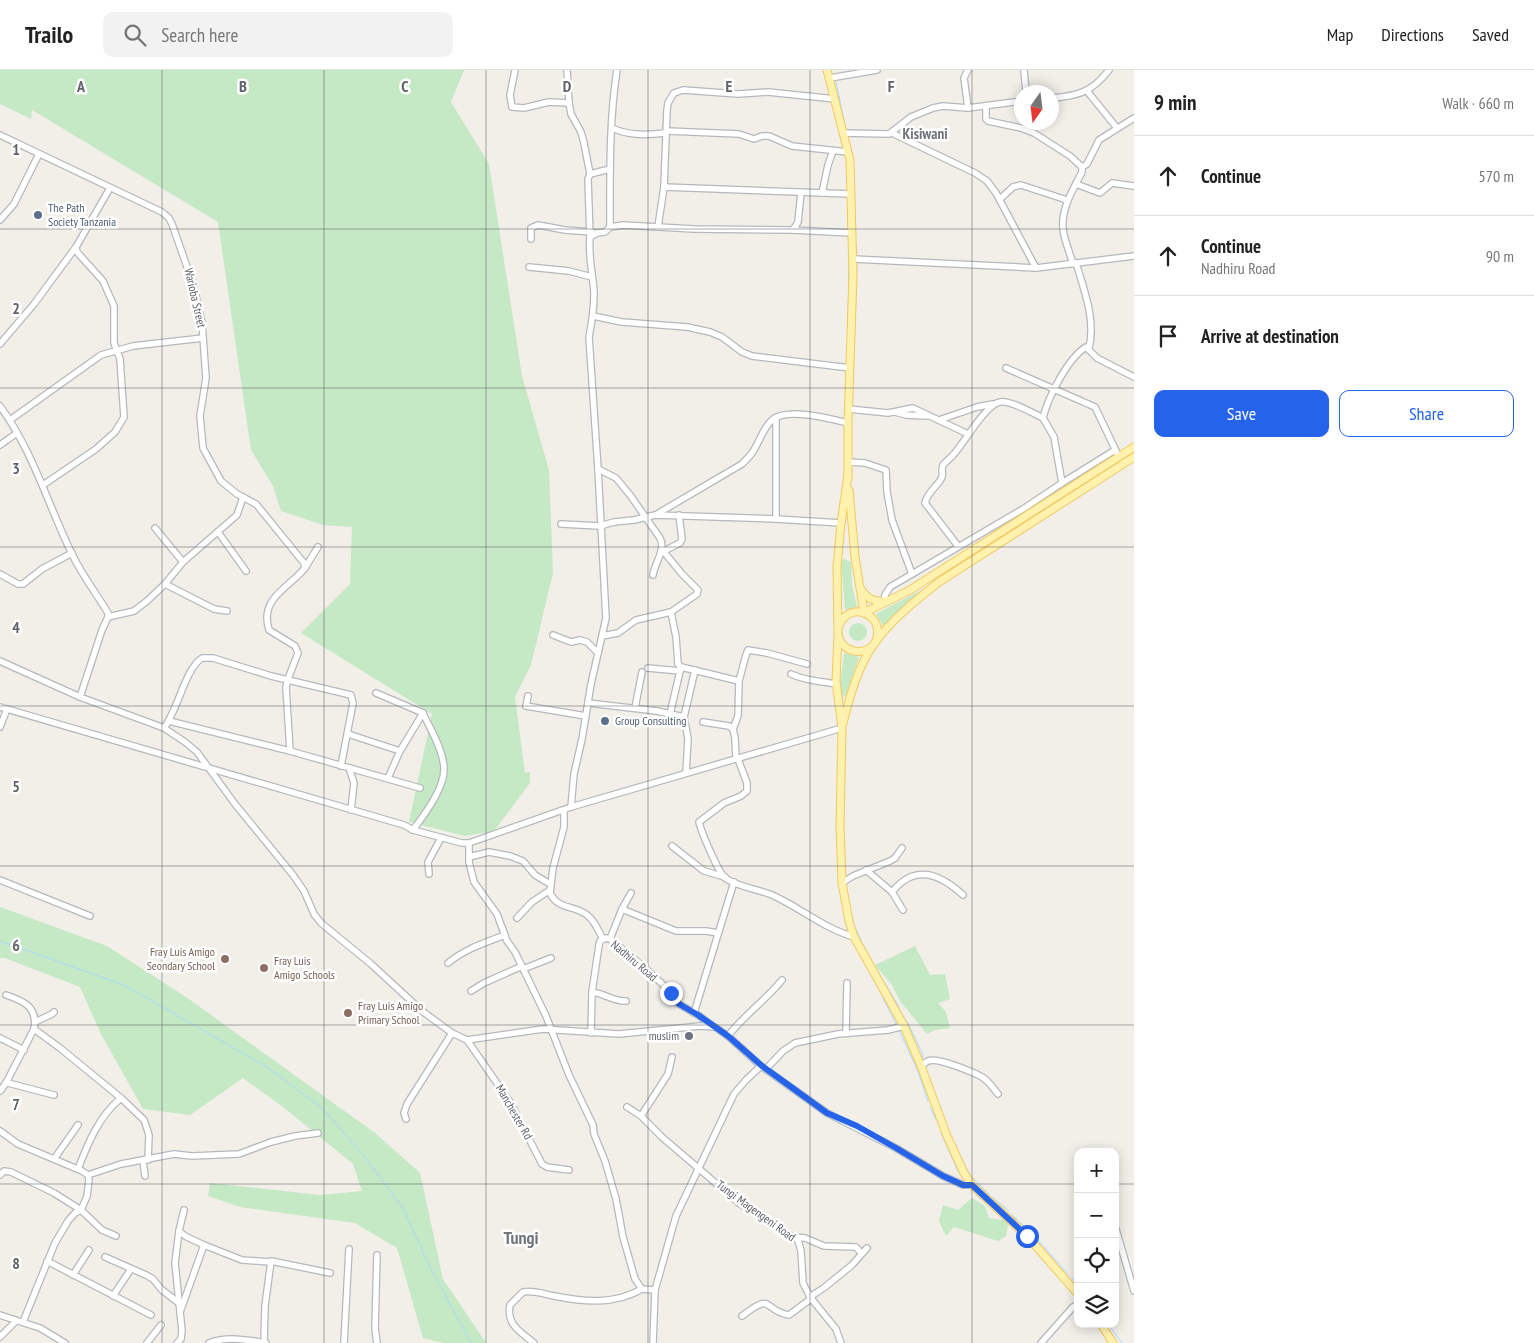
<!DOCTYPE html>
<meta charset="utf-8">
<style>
body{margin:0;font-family:"PT Sans Narrow",sans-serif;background:#f2f2f2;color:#222}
.controls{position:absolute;right:15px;bottom:15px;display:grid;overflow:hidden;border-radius:10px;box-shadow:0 2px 12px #0003}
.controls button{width:45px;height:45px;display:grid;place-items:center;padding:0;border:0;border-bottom:1px solid #e0e0e0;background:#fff;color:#222;font:25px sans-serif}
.compass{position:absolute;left:1014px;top:15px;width:45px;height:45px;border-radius:50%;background:#fff;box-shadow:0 2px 12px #0003;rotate:194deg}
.stop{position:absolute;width:15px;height:15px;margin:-11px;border:4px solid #2563eb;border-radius:50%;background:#fff}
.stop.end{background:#2563eb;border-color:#fff;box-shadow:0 1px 5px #0008}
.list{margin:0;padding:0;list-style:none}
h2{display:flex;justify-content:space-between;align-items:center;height:65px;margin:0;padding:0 20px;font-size:21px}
h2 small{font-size:16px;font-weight:400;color:#767676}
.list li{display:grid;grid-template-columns:32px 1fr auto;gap:15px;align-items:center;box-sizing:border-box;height:80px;padding:0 20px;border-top:1px solid #e0e0e0}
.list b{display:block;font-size:19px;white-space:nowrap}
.list p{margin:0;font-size:16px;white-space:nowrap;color:#767676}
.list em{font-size:16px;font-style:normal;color:#767676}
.actions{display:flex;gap:10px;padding:15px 20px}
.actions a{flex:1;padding:11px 0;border:1px solid #2563eb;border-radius:10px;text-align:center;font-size:18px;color:#2563eb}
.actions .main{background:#2563eb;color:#fff}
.icon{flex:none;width:28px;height:28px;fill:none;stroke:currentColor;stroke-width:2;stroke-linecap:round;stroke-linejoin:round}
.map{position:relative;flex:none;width:1134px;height:1273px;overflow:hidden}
header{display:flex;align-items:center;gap:30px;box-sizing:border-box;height:70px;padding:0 25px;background:#fff;border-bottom:1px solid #e0e0e0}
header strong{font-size:24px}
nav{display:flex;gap:28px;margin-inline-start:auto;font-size:18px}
.search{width:350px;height:45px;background:#f2f2f2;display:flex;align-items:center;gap:12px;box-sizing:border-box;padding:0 18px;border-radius:10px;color:#767676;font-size:19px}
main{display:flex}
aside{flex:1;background:#fff}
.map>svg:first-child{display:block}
.green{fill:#c5e8c5}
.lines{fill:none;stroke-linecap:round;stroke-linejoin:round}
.stream{stroke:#aadaff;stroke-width:1}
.minor-casing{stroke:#b5b8bc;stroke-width:8}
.major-casing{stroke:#f2c960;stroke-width:9}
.minor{stroke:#fff;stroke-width:5.5}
.major{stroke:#fff2af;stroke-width:7}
.route{stroke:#2563eb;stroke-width:6}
.grid{fill:none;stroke:#5f6368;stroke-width:1;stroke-opacity:0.55}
.service-dot{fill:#5c6f8a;stroke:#fff;stroke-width:2}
.education-dot{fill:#8d6e63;stroke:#fff;stroke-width:2}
.worship-dot{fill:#6b7280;stroke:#fff;stroke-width:2}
.labels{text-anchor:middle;stroke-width:5;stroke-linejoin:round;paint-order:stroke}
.service-label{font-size:12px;fill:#4e5e75;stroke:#fff;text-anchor:start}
.street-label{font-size:12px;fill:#5f6368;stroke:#fff}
.education-label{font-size:12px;fill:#785e54;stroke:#fff;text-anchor:start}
.worship-label{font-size:12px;fill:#5b616d;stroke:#fff;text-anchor:end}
.quarter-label{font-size:15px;font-weight:bold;fill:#70757a;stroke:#fff}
.district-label{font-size:18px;font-weight:bold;fill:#70757a;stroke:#fff}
.grid-label{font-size:16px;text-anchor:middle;font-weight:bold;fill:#5f6368;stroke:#fff;stroke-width:5;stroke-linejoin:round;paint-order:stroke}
</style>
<header>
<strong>Trailo</strong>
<div class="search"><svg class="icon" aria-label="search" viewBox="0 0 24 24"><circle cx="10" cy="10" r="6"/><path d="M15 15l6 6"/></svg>Search here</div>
<nav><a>Map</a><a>Directions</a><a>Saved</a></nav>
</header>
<main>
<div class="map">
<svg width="1134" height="1273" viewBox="0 0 1134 1273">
<rect width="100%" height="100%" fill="#f1efe8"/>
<g class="green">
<path d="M0,0H464L451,32L489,94L522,306L549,400L553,503L531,595L515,627L525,703L530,702V713L494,761L465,766L409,752L432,644L301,563L350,514L352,457L323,455L281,441L273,416L251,380L218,152L32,40L31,49L0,34Z"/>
<path d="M844,489L851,492L852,515L857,537L845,540L841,492Z"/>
<path d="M921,520L883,556L876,544Z"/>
<circle cx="858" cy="562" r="9"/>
<path d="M844,583L859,587L846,625L843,627H841L840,616Z"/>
<path d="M0,837L107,876L186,927L336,1035L374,1062L420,1103L443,1209L482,1267L487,1273H444L423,1268L397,1178L355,1153L240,1137L208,1126L210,1113L320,1125L362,1121L353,1094L283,1037L243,1008L190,1045L143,1039L101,964L80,917L5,888H0Z"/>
<path d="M915,876L930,905L945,904L950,929L938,933L946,942L950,958L935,960L927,964L900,931L892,915L875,895Z"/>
<path d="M972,1128L985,1136L989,1148L1009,1151L1006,1166L998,1171L954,1157L946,1166L939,1151L943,1135L958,1140Z"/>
</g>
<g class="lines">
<g class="stream">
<path d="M836,12L846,60"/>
<path d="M846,88L847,101"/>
<path d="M856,174L857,183"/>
<path d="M855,251L857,194"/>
<path d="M848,254L849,193"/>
<path d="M846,812L848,828"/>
<path d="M840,819L847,859"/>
<path d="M852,846L854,854"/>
<path d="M855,857L861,870"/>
<path d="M0,871L124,915L267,997L322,1038L364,1086L403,1138L428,1193L471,1273"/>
<path d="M853,872L862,889"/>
<path d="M863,874L870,889"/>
<path d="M873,893L899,937"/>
<path d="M870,903L881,923"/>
<path d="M883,928L896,954"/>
<path d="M901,943L905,948"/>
<path d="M907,951L923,985L922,991"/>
<path d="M899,960L917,999L928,1031"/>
<path d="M930,1037L936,1050"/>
<path d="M941,1063L958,1101"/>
<path d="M966,1098L969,1103"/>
<path d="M973,1108L990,1125"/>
<path d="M992,1127L1009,1141"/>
<path d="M1012,1145L1036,1167"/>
<path d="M1011,1156L1025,1169L1072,1222"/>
<path d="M1037,1169L1067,1203"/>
<path d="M1072,1208L1078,1215"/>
<path d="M1111,1258L1122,1273"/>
</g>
<defs>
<g id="minor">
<path d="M515,0L510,25L512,37L524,38L549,32L569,33"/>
<path d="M567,0L569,33L571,44L581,62L584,73L590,104"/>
<path d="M1024,0L1026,22"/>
<path d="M830,8L877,0"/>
<path d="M1087,21L1117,58"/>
<path d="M1052,28C1078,26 1092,22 1109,0"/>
<path d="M986,36V49L988,51L1021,58L1034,63L1070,86L1082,97V102C1073,120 1061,138 1063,159C1064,170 1070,183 1073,194"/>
<path d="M968,38L964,8L968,0"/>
<path d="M612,58C629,66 648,65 666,63"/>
<path d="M667,61L739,64L754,69L762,66H769L792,76L848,82"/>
<path d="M843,63L889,64L911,47L933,38L943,36L968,38L1022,31"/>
<path d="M892,63L975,103L987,111L996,123L1036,198"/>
<path d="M0,65L162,142L169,148L172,154L193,214L202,253L206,308L200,346L203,378L221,411L237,424L256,434L304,493L305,498C289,518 259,528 269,560L295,576L298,583L288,609L286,617L290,681"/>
<path d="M1082,97L1087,94L1099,70L1134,48"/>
<path d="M1076,114L1100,123L1112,113L1134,116"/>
<path d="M664,117L851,124"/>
<path d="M822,123L828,95L833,81"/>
<path d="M1000,129L1013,117L1021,115L1067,130"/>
<path d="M0,150L14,134L39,84"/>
<path d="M610,157C610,105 609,51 617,0"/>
<path d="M658,157L664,117L667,40L668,33L674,23L683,20L738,24L768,22L835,29"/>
<path d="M793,160L798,152L801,122"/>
<path d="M590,167L588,109L590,104L610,99"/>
<path d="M531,169V158L538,155L565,160L592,162"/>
<path d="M853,189L1036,198L1134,186"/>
<path d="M1076,193C1084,219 1096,251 1089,278"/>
<path d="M529,197L569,201L592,207"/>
<path d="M593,246L622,252L687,257L710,262L722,267L742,282L752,286L850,298"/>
<path d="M0,274L34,234L76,177L110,118"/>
<path d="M1006,298L1095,337L1117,383"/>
<path d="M0,336C33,381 48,435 72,484C82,505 96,523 108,543V547"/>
<path d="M849,339L888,343L913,338L968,364"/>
<path d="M895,342L906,345L928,346"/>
<path d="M776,348V449"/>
<path d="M10,350L101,285L133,276L203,268"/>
<path d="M939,350L977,337L993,334"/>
<path d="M0,375L17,363"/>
<path d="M848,392L865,393L886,400L887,422L892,450L912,504"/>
<path d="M598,399L616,408L630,425L660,468C666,480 655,492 653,505"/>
<path d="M1062,413L1054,367L1043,348C1048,327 1068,288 1086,277L1097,288L1134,307"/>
<path d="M43,415L96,379L115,362L124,347L120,289L114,273V236L103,211L77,182L76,177"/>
<path d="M657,444L742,394C745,391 749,387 752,383C759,373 763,358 772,350C788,337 830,349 848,353"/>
<path d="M561,454L600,456L614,452L634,450L655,445L776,449L841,453"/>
<path d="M155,458L183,492"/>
<path d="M218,462L246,501"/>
<path d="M958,476L925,433C928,421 939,415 942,407C943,403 941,399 943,395C946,391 951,388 954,384C964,373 986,334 1000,332C1010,330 1033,343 1043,348"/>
<path d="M662,482L680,473L682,469L679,445"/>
<path d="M305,498L318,477"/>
<path d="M0,504L18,514H23L42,499L72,483"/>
<path d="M165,514L214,539L227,541"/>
<path d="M884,532L885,525L890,517L1023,439L1062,413L1115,380"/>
<path d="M553,565L571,572L580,570L587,572L598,583"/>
<path d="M602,566L618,563L636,550L671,542L697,524L698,520L682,504L664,482"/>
<path d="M0,591L80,627L164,658L185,672L197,682L235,734L293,805L304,821L314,844L321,853L371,894L422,941L452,963L467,970L543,959L619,964L700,956L715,957L728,966L761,996L827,1043L896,1078L943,1106L963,1115H972"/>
<path d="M681,597L739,611L738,646L733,659"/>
<path d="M648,598L680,601"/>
<path d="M791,604C806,611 820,611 836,614"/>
<path d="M739,611L746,585L748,580L767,583L807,594"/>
<path d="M376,623L423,643C430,659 443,679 444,698C445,718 424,745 413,760"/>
<path d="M528,626L526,636L586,646"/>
<path d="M80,627L102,560L108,547L134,541L147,531L165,514L183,492L237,445L243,427"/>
<path d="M588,633L657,641L684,647L688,669L686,703"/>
<path d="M0,637L404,755L413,760L462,773H469L571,737L842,658"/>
<path d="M635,638L642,602"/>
<path d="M670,644L681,597L678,594L676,567L671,542"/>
<path d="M684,647L695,600"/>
<path d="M169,651L290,681L420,718"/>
<path d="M703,652L729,656L733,659L735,668L736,689"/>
<path d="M0,657L7,639"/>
<path d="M164,658C178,640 185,599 202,588H213L271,606L351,625L353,633L341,696"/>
<path d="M348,664L400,681"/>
<path d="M738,689L747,713V721L741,726L724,733L699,752C701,761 718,802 725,808C738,817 757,819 772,825C801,838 823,858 854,867"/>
<path d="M349,698L354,713L351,740"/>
<path d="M388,708L400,681L423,643"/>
<path d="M571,737L574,704L582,669L591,614L606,548L598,399L589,267C592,252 594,238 594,223C593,204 588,187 590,167L597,163L605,162L610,157L623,155L694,159L793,160L852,163"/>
<path d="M564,740V757L553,798L550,823C558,840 575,835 587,845C595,851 598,860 603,869"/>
<path d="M469,773V792L474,812L497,844L507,871L515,882L546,946L569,1005L593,1055L594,1064L605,1091L616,1129L623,1167L635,1209L642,1219L655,1220"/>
<path d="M672,776L704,801L725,807"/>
<path d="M469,787L489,782L510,786L523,791L535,805L550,814"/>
<path d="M866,800L892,822L903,840"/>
<path d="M429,804L428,792L441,768"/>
<path d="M0,810L90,846"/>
<path d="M842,813L853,806L890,791L895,788L902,778"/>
<path d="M892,822C915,793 940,804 963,825"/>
<path d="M622,839L676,861H706L718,863"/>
<path d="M517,848L532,832L550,820"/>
<path d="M610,869L622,839L631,823"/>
<path d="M448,893C465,879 484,873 505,865"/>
<path d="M523,899L551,888"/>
<path d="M471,921L484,913L522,896"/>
<path d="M592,922C603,923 615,932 626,931"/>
<path d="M6,925C24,931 38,937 34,959L6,1013"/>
<path d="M694,943L734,812"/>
<path d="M35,952L52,944L54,942"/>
<path d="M34,959L60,978L121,1028L144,1050L149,1065L148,1090"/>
<path d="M591,963L592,922L599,875L600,871L606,868L610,869L626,882L647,900L669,920L677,933L698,945L714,957"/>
<path d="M846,963L847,913"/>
<path d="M728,966C745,944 765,931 782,910"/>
<path d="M0,968L24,980"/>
<path d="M467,970L510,1032L542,1094L547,1097L569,1100"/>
<path d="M921,996C922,996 927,991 928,991C937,987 973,1002 982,1007C989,1011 993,1018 998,1024"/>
<path d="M766,999L783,981L795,973L838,964L888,960L904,956"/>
<path d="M0,1021L6,1013H8L54,1025"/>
<path d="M627,1037L641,1046L663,1068L739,1133L798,1170L801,1181L803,1213L810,1227L836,1259L841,1273"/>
<path d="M641,1046L668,1004L672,987"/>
<path d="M406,1049L404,1043L407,1034L452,963"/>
<path d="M0,1061L18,1074L82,1101L88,1105L89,1110L87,1126L81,1140L75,1143L68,1151L55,1173L23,1252"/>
<path d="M54,1089L78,1055"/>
<path d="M143,1091L145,1106"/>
<path d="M78,1099C88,1073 99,1046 121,1028"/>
<path d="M0,1105L4,1101L11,1102L54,1123L81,1140L102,1160L116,1166"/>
<path d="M88,1105L121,1094L174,1084L192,1086L239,1084L271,1072L295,1066L318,1063"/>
<path d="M184,1140L179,1161L185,1166L204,1175"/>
<path d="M1115,1156L1134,1221"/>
<path d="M794,1167L805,1168L824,1176L856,1177L861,1183"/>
<path d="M105,1187L146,1205L153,1209L162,1220L179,1233"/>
<path d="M47,1191L151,1245"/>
<path d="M73,1205L89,1180"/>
<path d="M113,1226L131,1199"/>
<path d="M810,1227L825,1217L852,1195L867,1178"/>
<path d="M180,1242L204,1175L242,1190L270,1192"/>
<path d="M0,1245L40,1258L65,1273"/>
<path d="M742,1246C775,1221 761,1240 789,1245L812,1228"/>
<path d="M0,1267L16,1251"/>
<path d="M264,1272L265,1236L271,1191L330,1203"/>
<path d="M147,1273L161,1255"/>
<path d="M177,1273L181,1269L182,1261L175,1193L179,1161"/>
<path d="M209,1273C227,1266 248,1270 266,1273"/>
<path d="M344,1273L349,1179"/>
<path d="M377,1273L375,1258L377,1185"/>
<path d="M534,1273C521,1262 506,1255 510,1235L523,1222C533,1220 544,1224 554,1226C584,1232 614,1235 642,1219"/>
<path d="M653,1273L655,1220L676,1146L734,1024L746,1010L761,996"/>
<path d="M1041,1273L1073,1237L1078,1234"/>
</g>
<g id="major">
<path d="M827,0L850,90L853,205L848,353V409"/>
<path d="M848,405L841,453L837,497L838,565L836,611L842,658L840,757L842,813L849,851L854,867L904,956L921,996L947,1066L964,1103L972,1115L1027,1166L1078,1224"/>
<path d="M849,420L855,487L864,543"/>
<path d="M861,519C867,529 874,532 885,531"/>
<path d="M864,543L910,520L1134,377"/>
<path d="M839,556C849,529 886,544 876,571"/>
<path d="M839,568C845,583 861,585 873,576"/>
<path d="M843,653C850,626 858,596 874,574C891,550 916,530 939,512L1134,387"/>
<path d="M1101,1254L1113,1273"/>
</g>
</defs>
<use href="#minor" class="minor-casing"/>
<use href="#major" class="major-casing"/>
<use href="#minor" class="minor"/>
<use href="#major" class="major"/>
</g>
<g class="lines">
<path class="route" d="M671,923L679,934L698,945L728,966L762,996L827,1043L857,1056L896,1078L943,1106L963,1115H972L1027,1166"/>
</g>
<path class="grid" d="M162,0V1273M324,0V1273M486,0V1273M648,0V1273M810,0V1273M972,0V1273M0,159H1134M0,318H1134M0,477H1134M0,636H1134M0,796H1134M0,955H1134M0,1114H1078M1115,1114H1134"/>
<g class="service-dot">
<circle cx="38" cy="145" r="5"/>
<circle cx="605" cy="651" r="5"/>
</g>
<g class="education-dot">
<circle cx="225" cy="889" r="5"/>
<circle cx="264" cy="898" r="5"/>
<circle cx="348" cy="943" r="5"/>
</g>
<circle class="worship-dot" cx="689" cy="966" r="5"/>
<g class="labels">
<g class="service-label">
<text x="48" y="142">The Path<tspan x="48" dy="14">Society Tanzania</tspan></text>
<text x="615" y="655">Group Consulting</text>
</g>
<g class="street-label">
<text transform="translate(195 228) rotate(77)" y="4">Warioba Street</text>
<text transform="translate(634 891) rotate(40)" y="4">Nadhiru Road</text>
<text transform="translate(514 1042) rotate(60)" y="4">Manchester Rd</text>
<text transform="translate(756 1141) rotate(36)" y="4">Tungi Magengeni Road</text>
</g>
<g class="education-label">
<text x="215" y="886" text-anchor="end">Fray Luis Amigo<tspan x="215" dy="14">Seondary School</tspan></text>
<text x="274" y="895">Fray Luis<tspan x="274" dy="14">Amigo Schools</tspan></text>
<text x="358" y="940">Fray Luis Amigo<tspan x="358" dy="14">Primary School</tspan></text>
</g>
<g class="worship-label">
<text x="679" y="970">muslim</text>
</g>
<g class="quarter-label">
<text x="925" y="69">Kisiwani</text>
</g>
<g class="district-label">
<text x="521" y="1174">Tungi</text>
</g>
</g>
<g class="grid-label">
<text x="81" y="22">A</text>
<text x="243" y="22">B</text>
<text x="405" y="22">C</text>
<text x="567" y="22">D</text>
<text x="729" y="22">E</text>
<text x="891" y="22">F</text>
<text x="16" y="85">1</text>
<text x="16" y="244">2</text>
<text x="16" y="404">3</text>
<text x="16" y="563">4</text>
<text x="16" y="722">5</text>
<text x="16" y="881">6</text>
<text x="16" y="1040">7</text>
<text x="16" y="1199">8</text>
</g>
</svg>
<div class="controls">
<button>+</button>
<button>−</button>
<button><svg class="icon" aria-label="locate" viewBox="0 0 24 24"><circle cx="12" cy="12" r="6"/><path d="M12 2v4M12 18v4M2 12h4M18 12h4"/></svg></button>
<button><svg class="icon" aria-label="layers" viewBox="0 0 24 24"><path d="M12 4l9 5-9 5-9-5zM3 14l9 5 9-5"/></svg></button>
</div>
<svg class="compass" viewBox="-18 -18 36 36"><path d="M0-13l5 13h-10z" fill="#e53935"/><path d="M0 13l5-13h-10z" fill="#767676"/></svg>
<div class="stop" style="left:1027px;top:1166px"></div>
<div class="stop end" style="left:671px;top:923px"></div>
</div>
<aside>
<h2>9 min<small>Walk · 660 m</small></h2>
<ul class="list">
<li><svg class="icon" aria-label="ahead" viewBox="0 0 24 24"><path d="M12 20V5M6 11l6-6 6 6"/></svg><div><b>Continue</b></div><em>570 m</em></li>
<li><svg class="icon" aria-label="ahead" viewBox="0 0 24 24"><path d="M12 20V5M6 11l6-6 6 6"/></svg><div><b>Continue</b><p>Nadhiru Road</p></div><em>90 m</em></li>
<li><svg class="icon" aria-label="arrive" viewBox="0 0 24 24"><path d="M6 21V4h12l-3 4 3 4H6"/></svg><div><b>Arrive at destination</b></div></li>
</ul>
<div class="actions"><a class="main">Save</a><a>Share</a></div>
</aside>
</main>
